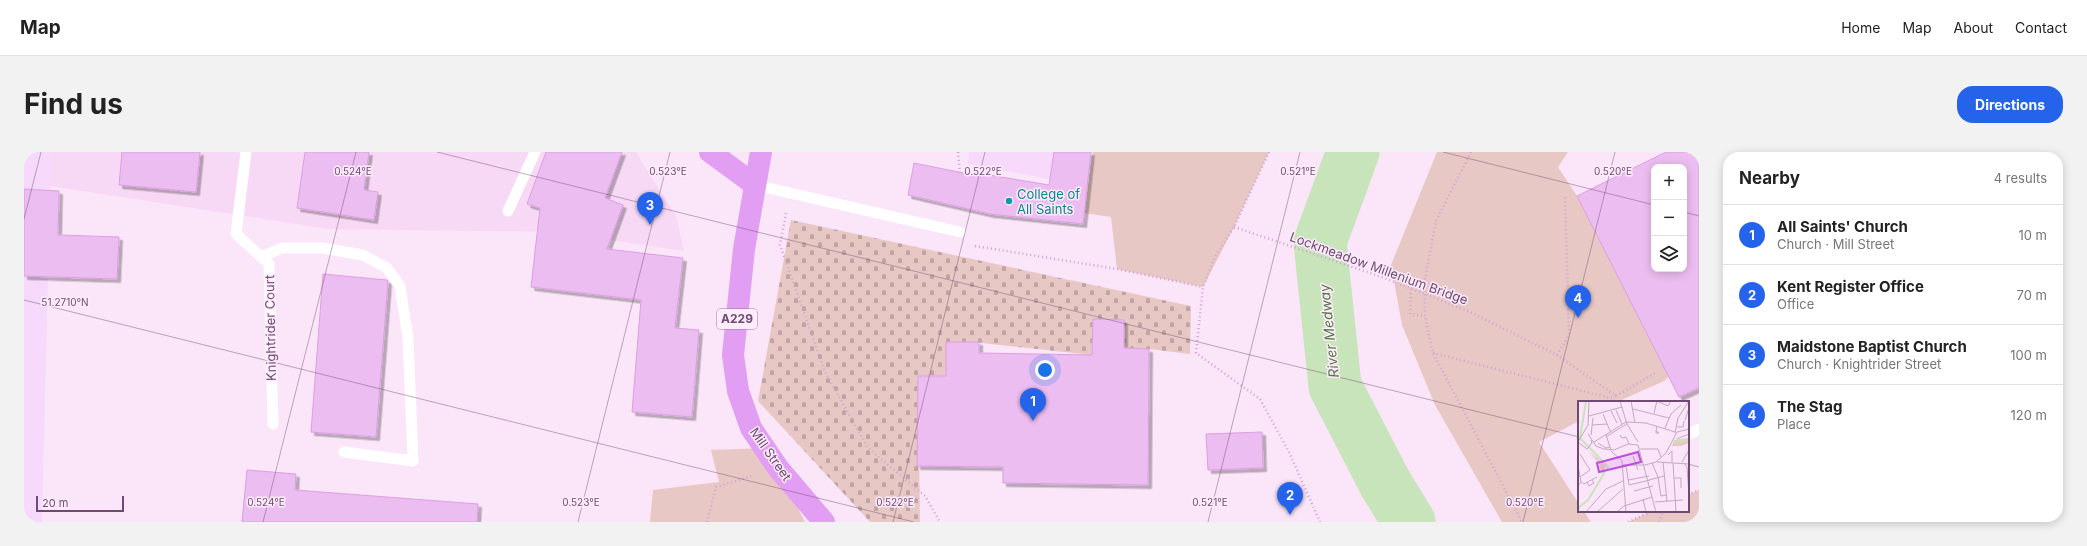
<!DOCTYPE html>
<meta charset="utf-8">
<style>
body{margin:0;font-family:Inter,sans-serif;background:#f2f2f2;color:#222}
.controls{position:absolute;right:12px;top:12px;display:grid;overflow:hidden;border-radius:8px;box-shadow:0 2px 10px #0003}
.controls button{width:36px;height:36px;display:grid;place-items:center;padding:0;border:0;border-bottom:1px solid #e0e0e0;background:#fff;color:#222;font:20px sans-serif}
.scale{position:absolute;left:12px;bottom:10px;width:88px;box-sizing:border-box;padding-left:4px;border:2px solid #6f4b73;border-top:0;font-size:11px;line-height:14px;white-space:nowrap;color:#6f4b73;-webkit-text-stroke:3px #feebfc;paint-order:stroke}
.you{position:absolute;left:1021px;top:218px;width:14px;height:14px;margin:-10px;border:3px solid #fff;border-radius:50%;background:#1a73e8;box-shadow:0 0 0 6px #1a73e833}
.badge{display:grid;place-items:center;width:26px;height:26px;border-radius:50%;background:#2563eb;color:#fff;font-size:13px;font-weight:700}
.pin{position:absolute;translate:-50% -33px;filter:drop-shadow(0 1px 2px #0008)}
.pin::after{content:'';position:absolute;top:21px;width:14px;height:12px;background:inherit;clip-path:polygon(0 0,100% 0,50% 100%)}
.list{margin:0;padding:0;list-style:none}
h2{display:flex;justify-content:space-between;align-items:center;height:52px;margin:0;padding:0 16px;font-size:17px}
h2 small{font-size:13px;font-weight:400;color:#767676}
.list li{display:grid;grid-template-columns:26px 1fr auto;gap:12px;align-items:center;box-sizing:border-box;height:60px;padding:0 16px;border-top:1px solid #e0e0e0}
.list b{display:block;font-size:15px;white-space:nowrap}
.list p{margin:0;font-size:13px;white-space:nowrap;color:#767676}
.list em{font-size:13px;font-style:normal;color:#767676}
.icon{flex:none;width:22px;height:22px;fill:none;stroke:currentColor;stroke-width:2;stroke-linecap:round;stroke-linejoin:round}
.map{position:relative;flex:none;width:1675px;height:370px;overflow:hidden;border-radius:16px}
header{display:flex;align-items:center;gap:24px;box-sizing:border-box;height:56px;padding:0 20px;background:#fff;border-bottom:1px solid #e0e0e0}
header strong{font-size:19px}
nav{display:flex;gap:22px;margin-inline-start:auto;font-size:14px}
.intro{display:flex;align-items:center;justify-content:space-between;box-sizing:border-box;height:96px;padding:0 24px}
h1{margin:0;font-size:28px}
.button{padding:10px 18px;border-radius:16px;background:#2563eb;color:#fff;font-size:14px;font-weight:700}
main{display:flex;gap:24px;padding:0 24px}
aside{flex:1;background:#fff;border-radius:16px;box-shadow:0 2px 10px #0003}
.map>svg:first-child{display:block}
.residential{fill:#f8d9f5}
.commercial{fill:#f6d9fb}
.cemetery{fill:url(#cemetery-stones)}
.green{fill:#e8c8c4}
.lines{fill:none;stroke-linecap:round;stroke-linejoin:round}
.river{stroke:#c8e4ba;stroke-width:53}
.building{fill:#ecbdf0;stroke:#dc9ee2;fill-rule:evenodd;filter:url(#shadow)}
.path{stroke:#d1a1d5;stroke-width:2.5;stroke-dasharray:1 3;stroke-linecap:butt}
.lane{stroke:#fff;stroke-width:11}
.highway{stroke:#e29ef3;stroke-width:22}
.ticks{fill:none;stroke:#6f4b73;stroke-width:1;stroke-opacity:0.45}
.culture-dot{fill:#0f9aa8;stroke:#feebfc;stroke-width:1.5}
.labels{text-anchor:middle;stroke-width:3;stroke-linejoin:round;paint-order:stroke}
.shield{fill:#feebfc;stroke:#9a7b9c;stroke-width:1}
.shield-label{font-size:12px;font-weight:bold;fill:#6f4b73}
.culture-label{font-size:13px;fill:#0d838f;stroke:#feebfc;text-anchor:start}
.street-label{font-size:13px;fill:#6f4b73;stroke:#feebfc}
.water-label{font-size:14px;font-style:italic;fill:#517840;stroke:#feebfc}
.inset-river{fill:none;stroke:#c8e4ba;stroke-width:2}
.inset-road{fill:none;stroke:#c3a7c3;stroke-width:1}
.view{fill:#bd4ee1;fill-opacity:0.15;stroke:#bd4ee1;stroke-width:2}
.inset-edge{fill:none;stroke:#6f4b73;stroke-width:2}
.ticks-label{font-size:10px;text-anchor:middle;fill:#6f4b73;stroke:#feebfc;stroke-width:3;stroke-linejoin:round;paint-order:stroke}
</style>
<header>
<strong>Map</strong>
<nav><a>Home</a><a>Map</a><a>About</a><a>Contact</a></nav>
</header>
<div class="intro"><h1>Find us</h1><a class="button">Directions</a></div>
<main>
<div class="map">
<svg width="1675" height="370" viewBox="0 0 1675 370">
<defs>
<pattern id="cemetery-stones" width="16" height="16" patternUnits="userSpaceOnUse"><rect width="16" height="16" fill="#e8c8c4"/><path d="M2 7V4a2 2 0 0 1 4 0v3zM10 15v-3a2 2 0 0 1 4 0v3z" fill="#c0a4a4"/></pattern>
<filter id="shadow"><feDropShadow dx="3.5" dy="3.5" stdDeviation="0" flood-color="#0004"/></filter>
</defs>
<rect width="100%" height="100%" fill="#fbe5f8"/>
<path class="residential" d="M27,0H612L652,64L660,99L533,80L304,77L26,34Z"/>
<g class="commercial">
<path d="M0,0H27L18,370H0Z"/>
<path d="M945,0H1068L1063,34L944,12Z"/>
</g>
<path class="cemetery" d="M767,68L1167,154L1166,202L1125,197L1100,196V168L1069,167L1068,203L949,190H923L922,224H894L896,370H846L734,249Z"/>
<g class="green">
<path d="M1069,0H1245L1210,75L1179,135L1093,117L1087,65L1060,61Z"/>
<path d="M1413,0H1544L1534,15L1553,44L1645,224L1640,229L1593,250H1555V269L1515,290L1555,352V359H1560L1567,370H1478L1411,253L1378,173L1367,113Z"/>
<path d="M741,296L754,316L781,370H626L629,338L695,330L687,298Z"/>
<path d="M1675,338V370H1604L1628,359H1664V343Z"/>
</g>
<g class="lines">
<path class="river" d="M1329,0L1296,90L1311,234L1361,331L1385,370"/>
</g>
<g class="building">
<path d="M98,0H176L172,40L95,33Z"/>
<path d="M281,0H345L340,38L354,40L350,68L273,56Z"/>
<path d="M522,0H598L581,46L599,53L583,97L659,106L651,176L675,178L668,265L608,260L617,148L507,135L516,56L503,52Z"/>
<path d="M1030,0H1067L1059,72L966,62L884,43L890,11L959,25L965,23L1025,33Z"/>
<path d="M1642,0H1675V236L1655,245L1553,44ZM1630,15H1660V117H1630Z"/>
<path d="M0,37L35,39L34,83L95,85L93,127L0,124Z"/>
<path d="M299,122L363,128L364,130L352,285L287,280Z"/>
<path d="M1069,167L1100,168V196L1125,197L1124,333L979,331V315L893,314L894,224H922V190H955V201L1068,203Z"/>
<path d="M1238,280L1239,316L1184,318L1182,282Z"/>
<path d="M223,318L272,322L271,338L454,352L453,370H218Z"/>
</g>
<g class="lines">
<g class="path">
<path d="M934,0L936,21"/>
<path d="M1245,0L1210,75L1191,105L1179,135L1172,201L1236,247L1265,300L1296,370"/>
<path d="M1447,0L1412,69L1401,127V164L1409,201L1498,370"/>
<path d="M762,61L756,93L801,220L844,296L901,344L916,370"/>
<path d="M1210,75L1358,125L1446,160L1533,203L1592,244L1586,246L1409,201"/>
<path d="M951,94L1093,117L1179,135"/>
<path d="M1387,137L1386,162L1401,164"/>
<path d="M1533,203L1545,183L1541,45"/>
<path d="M1592,244L1633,220"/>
<path d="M1664,343L1675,338"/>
<path d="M683,370L692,335L728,324"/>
<path d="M1604,370L1628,359"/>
<path d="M1635,370L1639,359"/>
</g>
<g class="lane">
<path d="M222,0L212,82L245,112L249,272"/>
<path d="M731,33L936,80"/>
<path d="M484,59L511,0"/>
<path d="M237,105L258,96H298L339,103L363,116L376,134L384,186L389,309L320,300"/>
<path d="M1668,281L1675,277"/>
</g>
<g class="highway">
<path d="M686,0L731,33"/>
<path d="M737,0L720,97L709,203L714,239L727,276L754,316L800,370"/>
</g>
</g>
<path class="ticks" d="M413,0L1555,285M1419,0L1630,53M1660,60L1675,64M0,67L17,0M0,148L890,370M1664,312L1675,315M239,370L332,0M554,370L646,0M869,370L961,0M1184,370L1276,0M1499,370L1591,0"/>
<circle class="culture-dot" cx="985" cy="49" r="4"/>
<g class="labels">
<rect class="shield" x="693" y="157" width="40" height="20" rx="3"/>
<g class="shield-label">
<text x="713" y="171">A229</text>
</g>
<g class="culture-label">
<text x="993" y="47">College of<tspan x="993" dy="15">All Saints</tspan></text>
</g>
<g class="street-label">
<text transform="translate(1355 116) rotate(20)" y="5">Lockmeadow Millenium Bridge</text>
<text transform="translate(246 176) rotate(-91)" y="5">Knightrider Court</text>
<text transform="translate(747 302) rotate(55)" y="5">Mill Street</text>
</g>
<g class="water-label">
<text transform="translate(1305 179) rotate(-96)" y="5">River Medway</text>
</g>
</g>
<g transform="translate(1554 249)">
<rect width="111" height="111" fill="#fbe5f8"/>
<path d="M111,37V42L103,45H94L96,39Z" fill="#e8c8c4"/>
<path d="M11,50L28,65L25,74L21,65L23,62H17L19,60Z" fill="#e8c8c4"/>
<path class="inset-river" d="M96,41L111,39M0,107L10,99L30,66L2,37L8,0"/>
<path class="inset-road" d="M42,0L49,23L60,41M53,0L57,22M79,0L90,5L93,0M55,8L91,17M38,9L44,23M33,10L39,22M76,12L79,0M25,13L32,30M11,15L44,6M107,19L111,7M48,21L68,22L97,31M14,24L29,23M99,26H105L106,20M87,27L93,13L103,4M78,30L81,32H78V30L79,25M97,32L100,17L111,0M10,33L18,45L26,48L36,49L50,43L60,44L78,111M13,34L15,17M28,34L33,49M42,34L44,37L48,36L51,43M29,35L49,23M99,38L111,33M0,41L10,24L11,0M0,41L9,48L14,42L13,39M16,41L48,21M20,42L28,47L32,46M62,48H80L83,56M33,50L44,60L48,111M90,54L94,50V61M55,55L60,69M79,61L111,63M85,61L89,100M104,61L111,49M74,62L80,76L83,95L89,94M95,62L98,111M106,62L109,66L111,95M44,64H67L78,61L88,52L99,31L111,28M0,65L3,81L0,85M48,65L51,84L72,79M2,76L12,69L2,53M96,77H103V87M50,79L71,75M71,79L86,75M3,81L6,83L19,76M9,81L11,85L16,82L14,79M56,90L75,85M65,98L68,111M77,101L105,99M8,111L28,88L45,80M19,111L45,88M39,111L46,105L74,96"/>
<path class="view" d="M60,51L63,61L21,71L19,62Z"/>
<rect width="111" height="111" class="inset-edge"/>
</g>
<g class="ticks-label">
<text x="329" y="23">0.524°E</text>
<text x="644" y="23">0.523°E</text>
<text x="959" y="23">0.522°E</text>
<text x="1274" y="23">0.521°E</text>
<text x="1589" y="23">0.520°E</text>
<text x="41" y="154">51.2710°N</text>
<text x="242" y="354">0.524°E</text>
<text x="557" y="354">0.523°E</text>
<text x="871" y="354">0.522°E</text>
<text x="1186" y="354">0.521°E</text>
<text x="1501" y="354">0.520°E</text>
</g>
</svg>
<div class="controls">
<button>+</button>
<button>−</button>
<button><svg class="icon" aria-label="layers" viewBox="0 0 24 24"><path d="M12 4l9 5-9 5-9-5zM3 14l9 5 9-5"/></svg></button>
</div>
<div class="scale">20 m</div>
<div class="you"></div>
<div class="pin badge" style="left:1009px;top:269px">1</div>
<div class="pin badge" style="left:1266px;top:363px">2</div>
<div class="pin badge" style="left:626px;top:73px">3</div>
<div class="pin badge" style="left:1554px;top:166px">4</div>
</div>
<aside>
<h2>Nearby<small>4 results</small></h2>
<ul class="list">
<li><span class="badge">1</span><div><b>All Saints' Church</b><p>Church · Mill Street</p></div><em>10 m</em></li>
<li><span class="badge">2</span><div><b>Kent Register Office</b><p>Office</p></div><em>70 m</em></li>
<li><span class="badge">3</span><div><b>Maidstone Baptist Church</b><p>Church · Knightrider Street</p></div><em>100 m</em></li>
<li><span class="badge">4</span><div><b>The Stag</b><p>Place</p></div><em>120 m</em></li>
</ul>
</aside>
</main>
